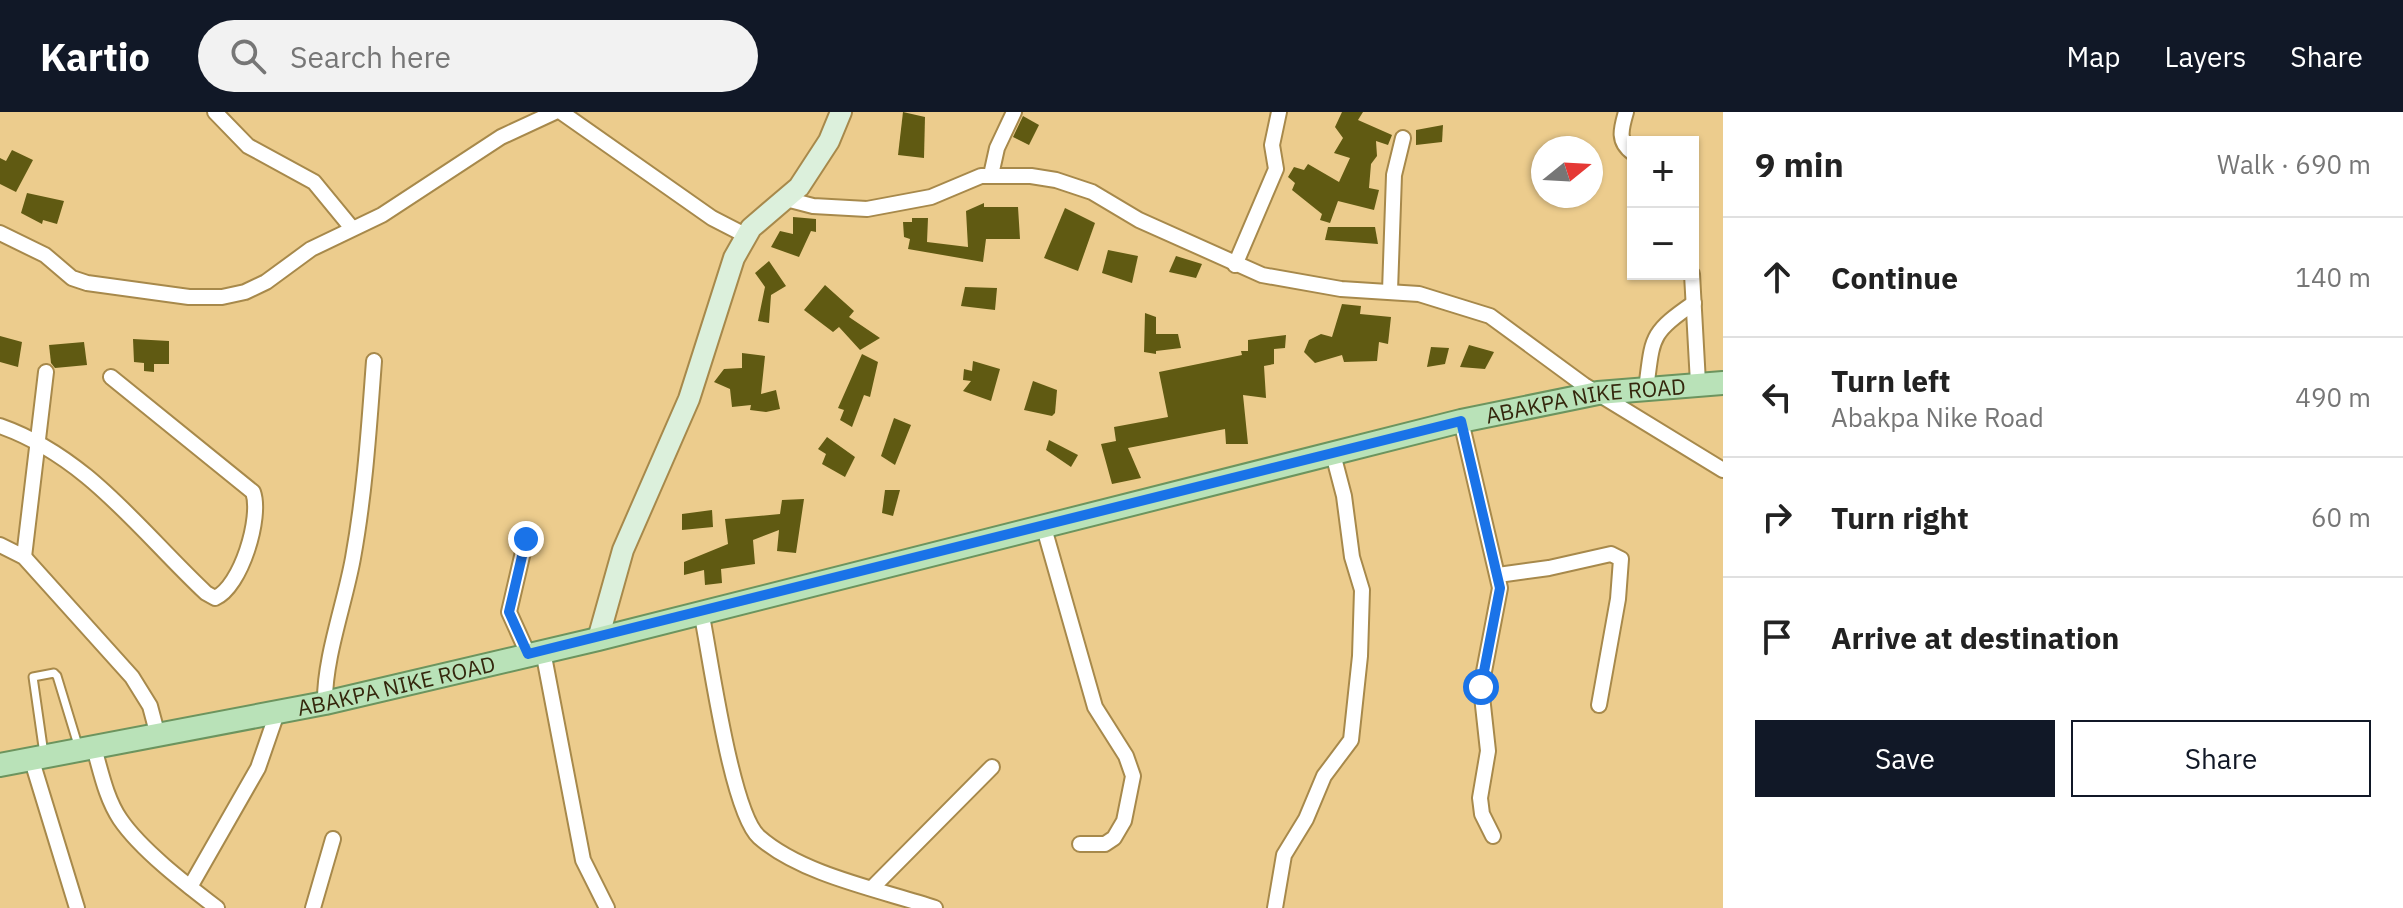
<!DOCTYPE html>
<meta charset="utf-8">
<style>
body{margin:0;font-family:"IBM Plex Sans",sans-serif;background:#f2f2f2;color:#222}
.controls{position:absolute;right:24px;top:24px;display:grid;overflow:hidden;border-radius:0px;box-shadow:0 2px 6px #0004}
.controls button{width:72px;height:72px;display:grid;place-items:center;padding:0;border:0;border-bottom:2px solid #e0e0e0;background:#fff;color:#222;font:40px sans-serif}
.compass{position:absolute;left:1531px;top:24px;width:72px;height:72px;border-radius:50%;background:#fff;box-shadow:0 2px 6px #0004;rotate:72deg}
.stop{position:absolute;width:24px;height:24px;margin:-18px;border:6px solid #1a73e8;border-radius:50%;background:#fff}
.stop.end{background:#1a73e8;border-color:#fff;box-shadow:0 2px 8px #0008}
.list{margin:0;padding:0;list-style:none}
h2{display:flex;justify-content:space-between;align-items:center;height:104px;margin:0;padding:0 32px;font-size:34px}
h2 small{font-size:26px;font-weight:400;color:#767676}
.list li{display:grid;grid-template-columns:52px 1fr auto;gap:24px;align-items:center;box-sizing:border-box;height:120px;padding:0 32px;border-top:2px solid #e0e0e0}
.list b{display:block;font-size:30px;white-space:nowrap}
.list p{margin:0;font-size:26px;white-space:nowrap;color:#767676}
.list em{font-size:26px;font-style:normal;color:#767676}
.actions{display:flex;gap:16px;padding:24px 32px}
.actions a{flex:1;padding:18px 0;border:2px solid #111827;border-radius:0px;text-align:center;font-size:28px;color:#111827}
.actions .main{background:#111827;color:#fff}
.icon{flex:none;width:44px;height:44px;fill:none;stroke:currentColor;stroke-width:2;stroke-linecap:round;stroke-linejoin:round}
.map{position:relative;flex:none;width:1723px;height:796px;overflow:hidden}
header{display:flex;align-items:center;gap:48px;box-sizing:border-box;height:112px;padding:0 40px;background:#111827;color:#fff}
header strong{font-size:38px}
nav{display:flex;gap:44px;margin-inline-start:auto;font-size:28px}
.search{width:560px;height:72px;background:#f2f2f2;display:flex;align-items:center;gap:20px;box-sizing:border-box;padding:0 28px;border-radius:44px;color:#767676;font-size:30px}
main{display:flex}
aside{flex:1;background:#fff}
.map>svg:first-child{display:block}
.building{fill:#605a12}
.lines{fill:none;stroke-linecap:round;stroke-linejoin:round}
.lane-casing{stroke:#a7894b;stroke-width:11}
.street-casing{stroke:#a7894b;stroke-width:18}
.secondary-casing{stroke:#a7894b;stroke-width:24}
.primary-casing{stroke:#6c945e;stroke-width:26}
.lane{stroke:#fff;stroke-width:7}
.street{stroke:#fff;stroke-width:14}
.secondary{stroke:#dcf0dc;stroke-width:20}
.primary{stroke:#b9e2b8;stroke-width:22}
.route{stroke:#1a73e8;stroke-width:10}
.labels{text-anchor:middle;stroke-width:8;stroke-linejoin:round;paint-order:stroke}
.street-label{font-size:22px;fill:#34270d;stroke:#eccc8d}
</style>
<header>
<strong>Kartio</strong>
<div class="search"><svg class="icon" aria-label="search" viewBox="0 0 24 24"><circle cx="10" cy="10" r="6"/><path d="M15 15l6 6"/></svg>Search here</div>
<nav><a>Map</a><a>Layers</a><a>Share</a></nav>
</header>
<main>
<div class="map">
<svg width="1723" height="796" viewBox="0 0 1723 796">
<rect width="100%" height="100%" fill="#eccc8d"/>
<g class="building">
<path d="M903,0L925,5L924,46L898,43Z"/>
<path d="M1342,0H1363L1358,8L1392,23L1388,33L1376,29L1377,44L1371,52L1369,76L1379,78L1374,98L1338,89L1330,111L1320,108L1322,102L1292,78L1295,71L1288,65L1294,55L1304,58L1308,52L1339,70L1350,46L1334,41L1343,26L1335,15Z"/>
<path d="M1023,4L1039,13L1029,33L1013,25Z"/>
<path d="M1443,13L1442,30L1416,33V18Z"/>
<path d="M12,38L33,48L16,80L0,72V46L6,49Z"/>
<path d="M27,81L64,89L57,112L43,108L42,112L21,101Z"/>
<path d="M984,91V95H1018L1020,127H986L983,150L908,137L910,127L904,125L903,110H912V106H928L927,130L968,135L966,99Z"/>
<path d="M1065,96L1095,111L1078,159L1044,146Z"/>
<path d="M793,105L816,107V120L811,119L799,145L771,135L780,119L793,122Z"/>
<path d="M1328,115H1375L1378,132L1325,128Z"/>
<path d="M1108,138L1138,144L1132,171L1102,161Z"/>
<path d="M1176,144L1202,152L1196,166L1169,160Z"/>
<path d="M769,149L786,174L771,183L769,211L758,209L765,175L755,161Z"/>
<path d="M825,173L854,199L849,205L880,226L860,238L839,215L833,220L804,198Z"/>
<path d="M965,175L997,176L995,198L961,194Z"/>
<path d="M1342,192L1361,194L1360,202L1391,205L1388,232L1379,230L1377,249L1344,250L1342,243L1315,251L1304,240L1309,228L1321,222L1332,225Z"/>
<path d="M1145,201L1156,205V222H1178L1181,236L1156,239V242L1144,240Z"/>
<path d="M1286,223L1285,236L1274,237V252L1264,254L1266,286L1243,283L1248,332H1226L1225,317L1128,336L1141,366L1112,372L1101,332L1116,329L1114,315L1168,305L1159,260L1242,243L1241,239H1248V228Z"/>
<path d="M0,224L22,230L18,255L0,250Z"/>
<path d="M133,227L169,229V252H154V260L144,259V251L134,250Z"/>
<path d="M84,230L87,253L55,256L51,251L49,233Z"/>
<path d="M1469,233L1494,240L1485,257L1460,255Z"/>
<path d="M1431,235L1449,236L1445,252L1427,255Z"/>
<path d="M742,241L765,244L761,282L776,278L780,297L766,300L750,298L751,293L732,295L730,277L714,270L724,257L742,256Z"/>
<path d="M862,242L878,250L870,285L864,283L852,315L840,308L844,298L838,296Z"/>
<path d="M973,249L1000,257L991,289L963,279L971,269L963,268L964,257L972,259Z"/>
<path d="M1033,269L1057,278L1055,301L1052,304L1024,298Z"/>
<path d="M894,306L911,313L895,353L881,344Z"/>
<path d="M827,325L855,345L845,365L822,352L826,342L818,337Z"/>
<path d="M1049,328L1078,343L1071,355L1046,338Z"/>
<path d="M885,378H900L893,404L882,401Z"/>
<path d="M804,387L796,441L777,439L779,418L753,428L755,452L721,457L722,471L705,473L704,458L684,463V450L728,432L725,407L780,402L782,388Z"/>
<path d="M712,398L713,415L682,418V402Z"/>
</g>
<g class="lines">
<defs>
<path id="lane" d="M44,642L33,565L54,561L57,564L78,633"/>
<g id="street">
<path d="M215,0L248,34L314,70L351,115"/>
<path d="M561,0L712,106L745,123"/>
<path d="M1626,0C1621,17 1617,30 1633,41"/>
<path d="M991,63L997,36L1014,0"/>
<path d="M786,87L813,94L867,97L931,85L981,64H1031L1056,68L1092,80L1139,108L1262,163L1341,177L1419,182L1490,204L1584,273L1723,358"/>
<path d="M0,121L45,143L72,166L87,171L189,185H222L245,180L266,170L311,137L382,103L501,25L555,0"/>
<path d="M1235,153L1276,57L1272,33L1279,0"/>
<path d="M1692,162L1698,271"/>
<path d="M1390,179L1394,63L1403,26"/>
<path d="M1646,277C1653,225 1649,222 1694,191"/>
<path d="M1461,309L1500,476L1481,575L1488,639L1480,686L1482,702L1493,724"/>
<path d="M0,314C88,345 140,419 206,481L215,486C241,475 262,405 253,380L111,265"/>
<path d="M1044,416L1095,595L1126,644L1133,664L1124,709L1114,726L1105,732H1080"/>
<path d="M526,427L509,500L528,542"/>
<path d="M0,433L24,445L132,565L150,594L158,624"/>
<path d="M24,445L46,260"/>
<path d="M1498,463L1549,456L1611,442L1621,447L1618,487L1599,593"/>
<path d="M701,499C710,542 731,700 759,725C802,763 881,778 935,796"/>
<path d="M543,539L583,748L607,796"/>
<path d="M325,591C324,547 345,491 353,446C365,380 369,315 374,249"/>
<path d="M94,636C101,660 106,686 120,707C141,738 187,773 217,796"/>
<path d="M32,649L77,796"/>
<path d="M190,775L258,656L277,601"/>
<path d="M873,775L992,655"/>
<path d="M313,796L333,727"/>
<path d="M1275,796L1284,743L1306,707L1324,664L1351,628L1360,544L1362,478L1352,445L1344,384L1333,342"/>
</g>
<path id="secondary" d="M598,527L623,438L689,287L734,146L751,116L799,75L829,29L841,0"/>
<g id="primary">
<path id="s1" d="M0,653L325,591L598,527L1461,309L1598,281L1723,271"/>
</g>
</defs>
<use href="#lane" class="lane-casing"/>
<use href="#street" class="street-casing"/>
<use href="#secondary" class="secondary-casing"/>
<use href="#primary" class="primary-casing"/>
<use href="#lane" class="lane"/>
<use href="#street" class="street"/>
<use href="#secondary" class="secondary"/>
<use href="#primary" class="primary"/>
</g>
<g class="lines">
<path class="route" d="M526,427L509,500L528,542L1461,309L1500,476L1481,575"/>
</g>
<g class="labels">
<g class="street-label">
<text dy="8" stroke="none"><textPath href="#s1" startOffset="1628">ABAKPA NIKE ROAD</textPath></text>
<text dy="8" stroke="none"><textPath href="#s1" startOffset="404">ABAKPA NIKE ROAD</textPath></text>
</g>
</g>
</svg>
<div class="controls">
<button>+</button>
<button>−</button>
</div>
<svg class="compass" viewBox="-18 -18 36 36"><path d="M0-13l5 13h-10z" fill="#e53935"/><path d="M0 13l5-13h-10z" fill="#767676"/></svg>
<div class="stop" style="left:1481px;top:575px"></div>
<div class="stop end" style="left:526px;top:427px"></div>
</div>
<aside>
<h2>9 min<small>Walk · 690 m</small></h2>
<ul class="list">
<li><svg class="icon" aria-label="ahead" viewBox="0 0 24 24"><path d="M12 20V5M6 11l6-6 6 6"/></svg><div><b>Continue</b></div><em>140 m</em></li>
<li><svg class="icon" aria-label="left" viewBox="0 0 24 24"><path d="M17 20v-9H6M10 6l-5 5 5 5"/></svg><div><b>Turn left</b><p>Abakpa Nike Road</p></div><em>490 m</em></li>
<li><svg class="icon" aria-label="right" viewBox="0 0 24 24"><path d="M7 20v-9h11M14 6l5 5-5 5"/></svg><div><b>Turn right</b></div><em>60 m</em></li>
<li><svg class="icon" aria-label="arrive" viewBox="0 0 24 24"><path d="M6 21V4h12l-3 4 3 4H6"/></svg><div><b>Arrive at destination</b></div></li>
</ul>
<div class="actions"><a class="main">Save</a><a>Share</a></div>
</aside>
</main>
